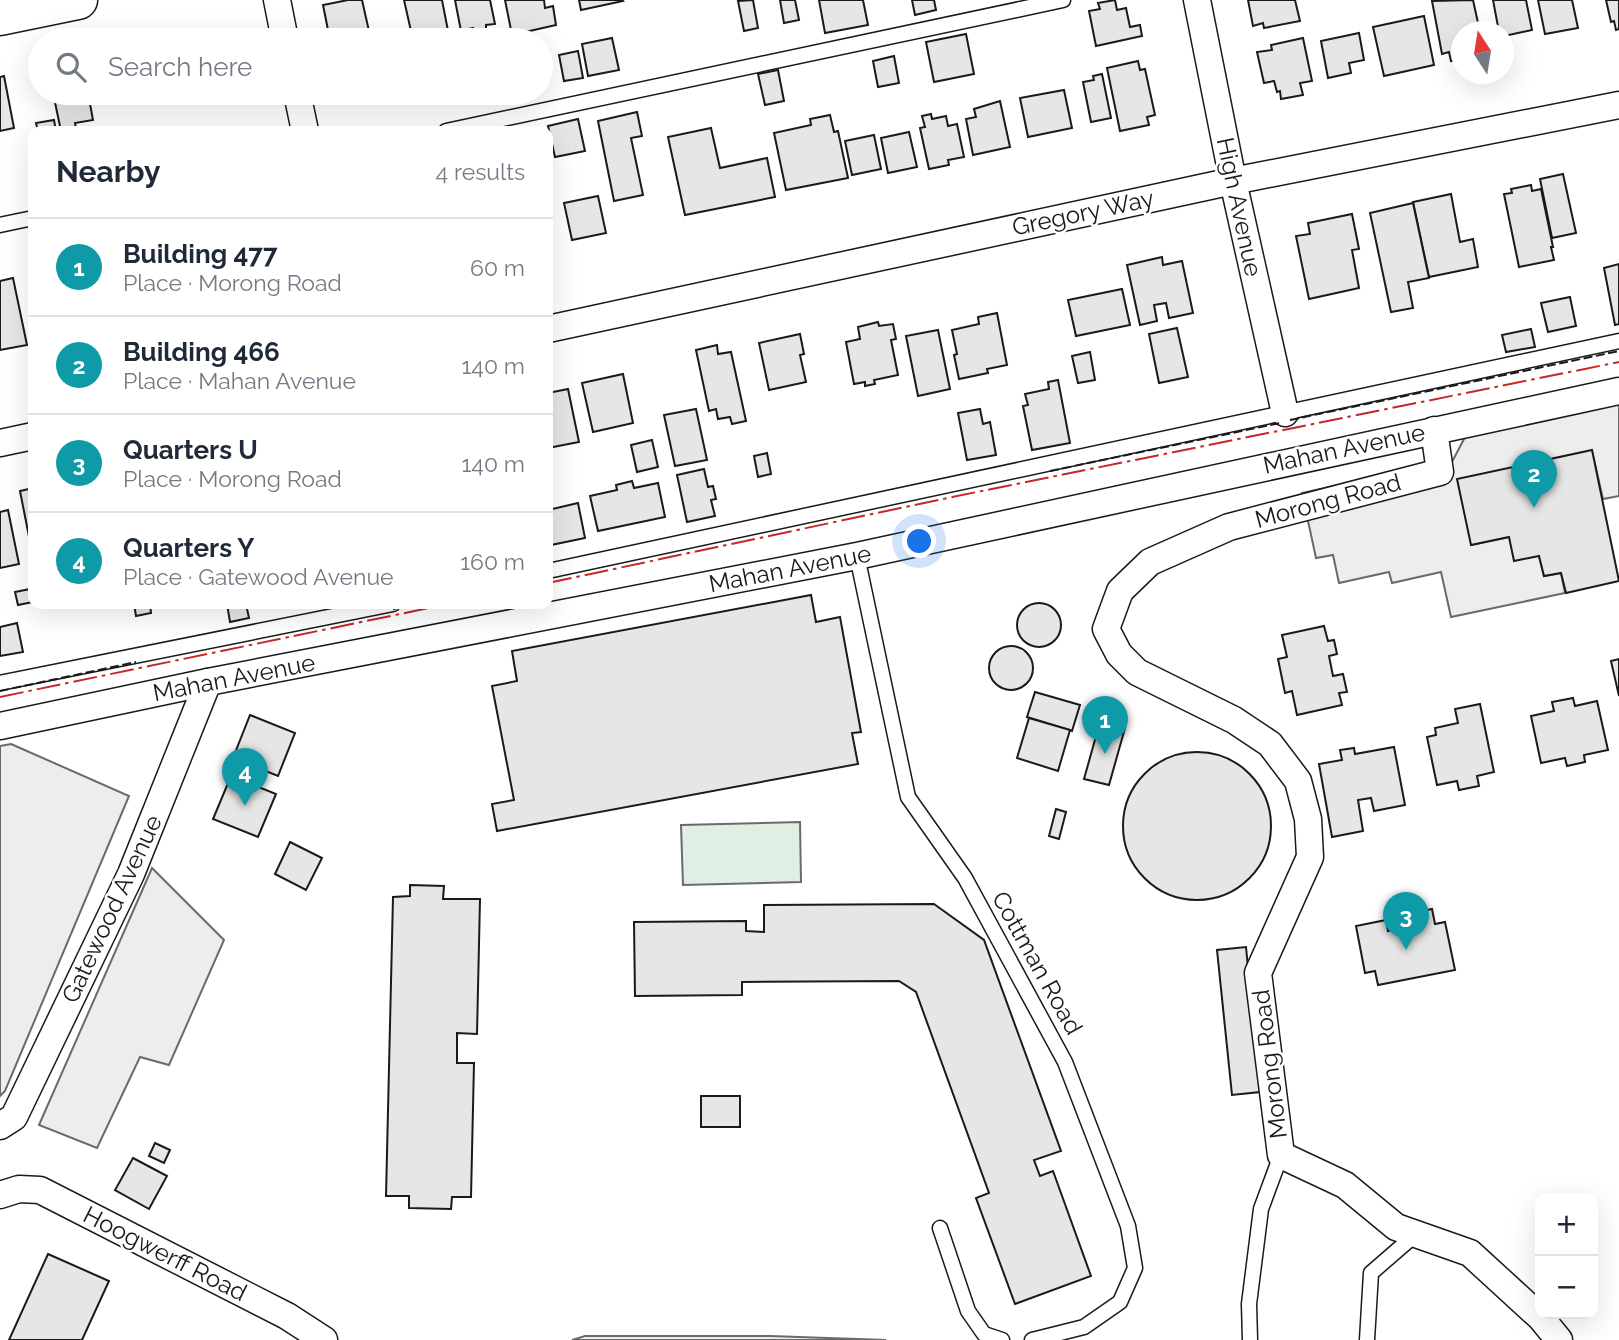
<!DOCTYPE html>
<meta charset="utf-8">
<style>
body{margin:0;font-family:Raleway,sans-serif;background:#f6f6f7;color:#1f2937}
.controls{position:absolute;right:21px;bottom:21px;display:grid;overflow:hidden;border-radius:14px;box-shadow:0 7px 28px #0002}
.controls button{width:63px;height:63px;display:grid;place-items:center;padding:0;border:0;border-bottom:2px solid #e0e1e3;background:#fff;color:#1f2937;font:35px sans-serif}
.compass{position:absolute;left:1451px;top:21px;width:63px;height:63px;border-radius:50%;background:#fff;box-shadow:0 7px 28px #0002;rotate:348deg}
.you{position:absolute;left:920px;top:542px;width:24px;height:24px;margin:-18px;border:5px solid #fff;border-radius:50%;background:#1a73e8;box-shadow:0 0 0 10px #1a73e833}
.badge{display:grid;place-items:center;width:46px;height:46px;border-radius:50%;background:#c62828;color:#fff;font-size:23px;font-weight:700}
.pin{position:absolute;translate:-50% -58px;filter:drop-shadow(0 2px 4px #0008)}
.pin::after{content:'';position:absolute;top:37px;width:24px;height:21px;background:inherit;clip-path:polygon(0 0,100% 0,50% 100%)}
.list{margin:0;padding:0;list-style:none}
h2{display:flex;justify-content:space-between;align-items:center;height:91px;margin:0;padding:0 28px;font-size:30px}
h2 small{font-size:23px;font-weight:400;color:#747a83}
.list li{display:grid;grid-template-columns:46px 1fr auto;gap:21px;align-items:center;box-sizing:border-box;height:98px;padding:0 28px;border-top:2px solid #e0e1e3}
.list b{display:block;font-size:26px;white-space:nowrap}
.list p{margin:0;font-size:23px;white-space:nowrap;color:#747a83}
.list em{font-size:23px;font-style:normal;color:#747a83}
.icon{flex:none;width:38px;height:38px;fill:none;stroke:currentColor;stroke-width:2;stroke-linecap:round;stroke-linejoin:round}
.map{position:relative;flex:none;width:1619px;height:1340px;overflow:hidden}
.search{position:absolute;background:#fff;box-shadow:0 7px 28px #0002;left:28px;top:28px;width:525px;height:77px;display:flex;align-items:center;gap:18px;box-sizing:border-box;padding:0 24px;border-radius:38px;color:#747a83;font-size:26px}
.panel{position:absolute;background:#fff;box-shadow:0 7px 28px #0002;left:28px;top:126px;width:525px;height:483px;border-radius:14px}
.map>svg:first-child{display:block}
.green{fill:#e0efe3;stroke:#6a6a6a;stroke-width:2}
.parking{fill:#ededed;stroke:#6a6a6a;stroke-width:2}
.building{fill:#e6e6e6;stroke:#1a1a1a;stroke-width:2}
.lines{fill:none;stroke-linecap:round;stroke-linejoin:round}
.service-casing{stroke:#1a1a1a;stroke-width:17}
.minor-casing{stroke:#1a1a1a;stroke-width:29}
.trunk-casing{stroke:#1a1a1a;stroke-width:41}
.service{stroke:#fff;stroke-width:14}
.minor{stroke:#fff;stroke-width:26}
.trunk{stroke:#fff;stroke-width:38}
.fence{stroke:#1a1a1a;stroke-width:2;stroke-dasharray:9 3.5;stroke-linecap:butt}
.power{stroke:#c62828;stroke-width:2;stroke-dasharray:24 5 3.5 5;stroke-linecap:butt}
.labels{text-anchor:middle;stroke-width:5;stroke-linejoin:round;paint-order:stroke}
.street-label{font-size:24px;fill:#1a1a1a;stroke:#fff}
</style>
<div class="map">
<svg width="1619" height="1340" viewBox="0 0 1619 1340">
<rect width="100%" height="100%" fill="#fff"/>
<path class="green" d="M800,822L801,882L683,885L681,825Z"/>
<g class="parking">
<path d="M1619,399V496L1603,499L1592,451L1471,545L1509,537L1539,556L1544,576L1561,573L1565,593L1451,617L1441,572L1392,583L1389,572L1339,583L1333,555L1316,558L1302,493L1453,460L1464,439L1475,430Z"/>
<path d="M11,744L129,796L5,1091L0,1096V746Z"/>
<path d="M152,868L224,940L169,1065L140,1057L97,1148L39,1125Z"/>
<path d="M585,1336H770L886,1340H572Z"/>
</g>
<g class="building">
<path d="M348,0H362L371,40H330L323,5Z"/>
<path d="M404,0H442L449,36L413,40Z"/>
<path d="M455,0H490L495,24L486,25V29L474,31L473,28L461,31Z"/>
<path d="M505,0H544L545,8L553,6L556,25L512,35Z"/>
<path d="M579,0H622L623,1L581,10Z"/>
<path d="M753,0L758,28L744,31L738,1Z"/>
<path d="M780,0H795L799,20L784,23Z"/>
<path d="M819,0H863L868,25L825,33Z"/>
<path d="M912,0H934L936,10L915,15Z"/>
<path d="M1115,0L1117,10L1126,8L1130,27L1140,25L1142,36L1096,46L1089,11L1100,9L1098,3Z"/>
<path d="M1248,0H1295L1300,21L1264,28L1263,23L1253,26Z"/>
<path d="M1473,0L1480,32H1462V59L1451,61L1449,52L1442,54L1432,1Z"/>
<path d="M1493,0H1526L1532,30L1504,36V32H1499Z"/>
<path d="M1538,0H1572L1578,28L1545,34Z"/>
<path d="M1606,0H1619V29L1616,30L1614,21L1611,22Z"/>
<path d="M1424,16L1434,65L1384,76L1373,27Z"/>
<path d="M221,30L224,40H189L188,37Z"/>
<path d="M1359,33L1364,60L1349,63L1351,73L1328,78L1321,41Z"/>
<path d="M966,34L974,74L934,82L926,42Z"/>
<path d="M612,38L619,70L588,76L582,44Z"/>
<path d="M1303,38L1312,81L1300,83L1303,95L1281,99L1280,91L1277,92L1274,81L1264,83L1257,52L1272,50L1271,45Z"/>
<path d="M578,51L583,78L564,81L559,55Z"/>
<path d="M894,56L899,83L878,87L873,61Z"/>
<path d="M1138,61L1140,70L1145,69L1155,115L1147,117L1149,125L1120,131L1107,68Z"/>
<path d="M778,70L784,101L765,105L758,74Z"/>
<path d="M1102,74L1111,118L1091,122L1083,82L1094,80L1093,76Z"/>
<path d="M4,76L14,128L0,131V77Z"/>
<path d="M1064,90L1072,128L1028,137L1020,98Z"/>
<path d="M53,93H88L93,120L75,123L76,129L83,128L84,131H61Z"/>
<path d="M135,93H167L168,96L137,101Z"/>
<path d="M424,93H452L453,97L426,102Z"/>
<path d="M1000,101L1010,147L973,155L966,119L976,117L974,109Z"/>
<path d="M637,112L642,136L631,138L643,195L614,201L598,121Z"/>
<path d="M931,114L932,119L946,116L948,126L957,124L964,157L948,160L949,165L929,169L920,128L925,127L922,116Z"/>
<path d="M830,115L834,132L838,131L848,178L786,190L774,133L811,125L810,119Z"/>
<path d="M578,119L585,151L555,157L548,126Z"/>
<path d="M54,120L56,131H38L36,123Z"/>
<path d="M711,128L720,168L767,158L775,197L685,215L668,137Z"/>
<path d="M909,132L917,167L888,173L881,138Z"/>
<path d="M874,135L881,169L852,175L845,141Z"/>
<path d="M1563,174L1576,233L1552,238L1540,179Z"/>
<path d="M1531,185L1532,191L1541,189L1553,247H1551L1554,260L1519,267L1504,194L1512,193L1511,189Z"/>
<path d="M1451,194L1460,242L1473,239L1478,267L1429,277L1413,202Z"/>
<path d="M598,196L606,233L572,240L564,203Z"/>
<path d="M1413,203L1429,278L1408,282L1413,308L1391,312L1370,213Z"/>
<path d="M1352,214L1359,249L1352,250L1359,288L1309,299L1296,236L1310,234L1308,223Z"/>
<path d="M1162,257L1163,265L1182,261L1193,313L1169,318L1166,303L1154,305L1157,321L1140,325L1127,265Z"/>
<path d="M1619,264V324L1615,325L1604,268Z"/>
<path d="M13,278L27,345L0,350V281Z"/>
<path d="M1122,289L1130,325L1076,336L1068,300Z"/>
<path d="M1570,297L1576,326L1548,332L1541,303Z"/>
<path d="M997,313L1007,365L987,369L988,373L959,379L954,355L957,354L952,330L979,324L978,317Z"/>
<path d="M878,322L879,326L893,324L896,339L891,340L898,375L874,380L875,384L865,386V382L854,384L846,342L860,339L858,327Z"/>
<path d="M1177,328L1188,377L1159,383L1149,334Z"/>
<path d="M1531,329L1535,347L1506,352L1502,335Z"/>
<path d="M938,330L950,389L918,396L906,336Z"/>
<path d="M800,334L804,354L800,355L806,382L769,390L759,343Z"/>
<path d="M717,345L718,354L731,352L746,421L732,424L730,417L718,419L716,409L709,411L696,350Z"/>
<path d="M1090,352L1095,380L1078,383L1072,356Z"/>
<path d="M623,374L633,423L593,432L582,383Z"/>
<path d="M1058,380L1070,443L1032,450L1023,406L1028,405L1025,394L1049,389L1048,382Z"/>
<path d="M568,389L579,442L548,448V393Z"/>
<path d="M696,409L707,460L675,466L664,415Z"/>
<path d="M980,409L983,424L990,422L996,455L967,460L958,413Z"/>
<path d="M652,440L658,467L637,472L631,445Z"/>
<path d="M1592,450L1619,581L1566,593L1561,573L1544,576L1539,556L1514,561L1509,537L1471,545L1457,479Z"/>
<path d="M767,453L771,474L758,477L754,456Z"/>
<path d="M704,469L708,487L713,486L716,499L711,500L715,516L687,522L677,475Z"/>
<path d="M632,481L634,488L658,483L665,517L598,531L590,496L617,490L616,485Z"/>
<path d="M33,488V557L20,491Z"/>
<path d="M578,503L585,538L551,545L548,530V510Z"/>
<path d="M8,510L19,564L0,568V512Z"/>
<path d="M30,589L33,602L18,605L15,592Z"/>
<path d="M811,595L816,622L840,617L861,732L852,733L858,764L497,831L492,804L514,800L492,686L517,681L512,651Z"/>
<circle cx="1039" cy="625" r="22"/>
<path d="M134,604H150L151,613L136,616Z"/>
<path d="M227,604H246L249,618L230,622Z"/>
<path d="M17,623L23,652L0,656V627Z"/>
<path d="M1324,626L1328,641L1334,640L1337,654L1329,656L1333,676L1343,674L1347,692L1339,693L1342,705L1297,715L1292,691L1285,693L1278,659L1287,657L1282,635Z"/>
<circle cx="1011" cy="668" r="22"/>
<path d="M1619,659V696L1611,661Z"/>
<path d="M1035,692L1080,705L1072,731L1027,717Z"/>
<path d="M1573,698L1575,706L1597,701L1608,750L1584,755L1585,762L1567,766L1565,758L1541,763L1531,716L1554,711L1552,702Z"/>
<path d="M1480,704L1494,772L1477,776L1479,786L1459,790L1457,781L1437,785L1427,737L1436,735L1435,728L1458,723L1455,709Z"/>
<path d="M250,715L295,733L278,776L233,758Z"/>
<path d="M1029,718L1070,730L1058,771L1017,758Z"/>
<path d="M1100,722L1125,728L1109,785L1084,779Z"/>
<path d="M1394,747L1405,805L1374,811L1371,798L1358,800L1363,831L1332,837L1319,764L1342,760L1340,750L1354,748L1355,754Z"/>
<circle cx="1197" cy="826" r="74"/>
<path d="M231,776L276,794L258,837L213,819Z"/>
<path d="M1056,809L1066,812L1059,839L1049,836Z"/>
<path d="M290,842L322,858L306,890L275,874Z"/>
<path d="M410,885L444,886L443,899H480L477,1034L457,1033V1063H474L471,1197H452L451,1209L409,1208V1196H386L393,897L410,896Z"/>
<path d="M934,904L984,940L1061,1151L1034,1160L1040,1176L1053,1171L1091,1276L1015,1304L976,1198L989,1193L916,992L899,981L742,982V995L635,996L634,922L746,921V931L764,932V905Z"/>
<path d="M1432,909L1435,924L1445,922L1455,970L1378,985L1375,971L1365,973L1356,926L1386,920L1388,931L1412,926L1409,914Z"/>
<path d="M1246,947L1260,1092L1232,1095L1217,950Z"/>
<rect x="701" y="1096" width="39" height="31"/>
<path d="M155,1143L170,1150L164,1163L149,1156Z"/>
<path d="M133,1158L167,1176L149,1209L115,1190Z"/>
<path d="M48,1254L109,1281L82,1340H9Z"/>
</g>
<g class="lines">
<defs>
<g id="service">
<path d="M446,131L1063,0"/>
<path d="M0,225L33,218"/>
<path d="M857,556L908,797L965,878L1065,1062L1128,1226L1135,1268L1120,1302L1084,1327L1032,1340"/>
<path d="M548,571L1619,341"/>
<path d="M0,683L393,604"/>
<path d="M940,1228L968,1311L984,1334L1002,1340"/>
<path d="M1250,1340L1249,1304L1261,1209L1281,1155"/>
<path d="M1367,1340L1371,1273L1416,1234"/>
</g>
<g id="minor">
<path d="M277,0L285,40"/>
<path d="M1197,0L1233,181L1285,413"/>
<path d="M297,93L305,131"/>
<path d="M548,329L1233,181L1619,105"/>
<path d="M1434,430L1440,472L1229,527L1150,562L1120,591L1106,629L1119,654L1137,672L1234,720L1270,744L1298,781L1308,819L1310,857L1258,973L1281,1155L1345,1185L1396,1227L1470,1253L1541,1318L1559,1340"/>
<path d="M0,443L33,436"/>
<path d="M0,726L208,682L857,556L1619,391"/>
<path d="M0,1126L14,1117L131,874L208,682"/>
<path d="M0,1195L19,1189L40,1190L287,1316L324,1340"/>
</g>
<path id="trunk" d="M0,16L78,0"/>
</defs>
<use href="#service" class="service-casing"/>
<use href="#minor" class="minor-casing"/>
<use href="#trunk" class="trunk-casing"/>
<use href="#service" class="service"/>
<use href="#minor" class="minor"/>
<use href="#trunk" class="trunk"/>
<g class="fence">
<path d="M1290,420L1619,351"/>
<path d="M1050,471L1280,423"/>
<path d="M393,609L417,604"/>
<path d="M0,691L136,662"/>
</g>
<g class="power">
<path d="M548,583L957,496L1619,362"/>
<path d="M0,697L448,604"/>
</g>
</g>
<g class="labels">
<g class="street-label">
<text transform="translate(1239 207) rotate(78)" y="8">High Avenue</text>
<text transform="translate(1083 213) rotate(-12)" y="8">Gregory Way</text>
<text transform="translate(1344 449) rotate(-12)" y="8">Mahan Avenue</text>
<text transform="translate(1328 501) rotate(-15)" y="8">Morong Road</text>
<text transform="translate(790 569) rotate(-11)" y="8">Mahan Avenue</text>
<text transform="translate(234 678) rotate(-11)" y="8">Mahan Avenue</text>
<text transform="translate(112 909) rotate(-65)" y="8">Gatewood Avenue</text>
<text transform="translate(1037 963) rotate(61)" y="8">Cottman Road</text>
<text transform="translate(1270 1064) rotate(-97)" y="8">Morong Road</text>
<text transform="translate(165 1254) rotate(27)" y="8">Hoogwerff Road</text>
</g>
</g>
</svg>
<div class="controls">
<button>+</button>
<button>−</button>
</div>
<svg class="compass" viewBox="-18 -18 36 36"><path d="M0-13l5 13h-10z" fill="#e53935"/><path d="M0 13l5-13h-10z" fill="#747a83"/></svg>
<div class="you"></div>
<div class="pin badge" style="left:1105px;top:754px;background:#0f9aa8">1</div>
<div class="pin badge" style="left:1534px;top:508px;background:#0f9aa8">2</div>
<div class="pin badge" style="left:1406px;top:950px;background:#0f9aa8">3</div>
<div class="pin badge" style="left:245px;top:806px;background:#0f9aa8">4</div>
<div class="search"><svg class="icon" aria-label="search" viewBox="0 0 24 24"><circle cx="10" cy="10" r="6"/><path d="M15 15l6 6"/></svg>Search here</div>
<section class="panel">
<h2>Nearby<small>4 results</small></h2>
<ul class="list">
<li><span class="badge" style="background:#0f9aa8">1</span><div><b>Building 477</b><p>Place · Morong Road</p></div><em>60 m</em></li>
<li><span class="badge" style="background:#0f9aa8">2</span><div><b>Building 466</b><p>Place · Mahan Avenue</p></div><em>140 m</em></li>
<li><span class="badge" style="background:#0f9aa8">3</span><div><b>Quarters U</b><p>Place · Morong Road</p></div><em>140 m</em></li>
<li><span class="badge" style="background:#0f9aa8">4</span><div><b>Quarters Y</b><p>Place · Gatewood Avenue</p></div><em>160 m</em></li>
</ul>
</section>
</div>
